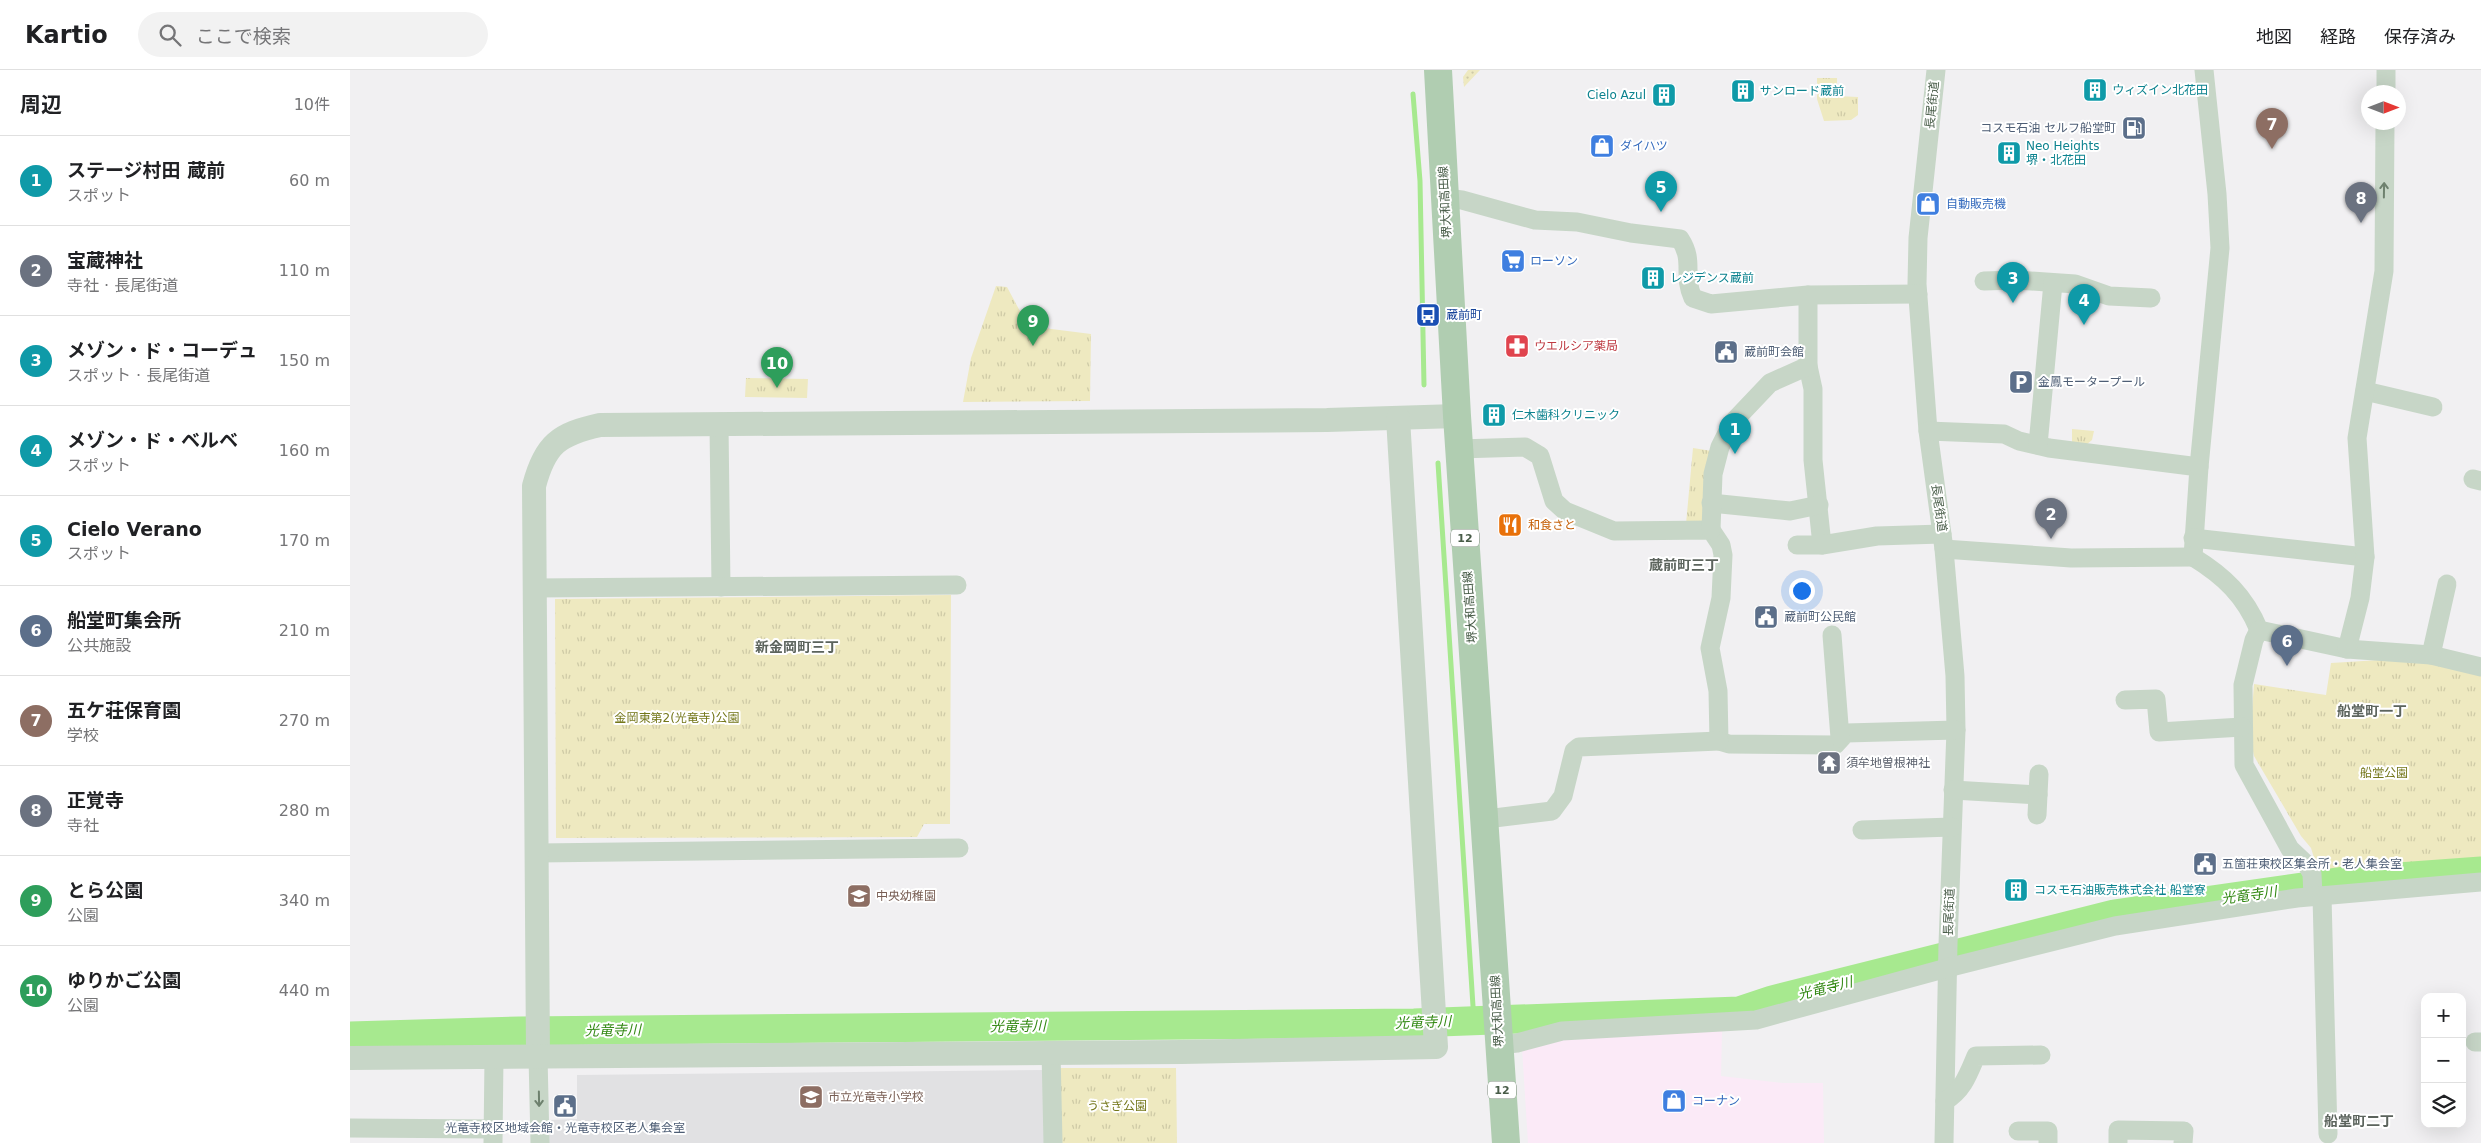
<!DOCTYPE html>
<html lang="ja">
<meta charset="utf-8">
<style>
body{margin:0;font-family:"DejaVu Sans","Noto Sans JP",sans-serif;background:#f2f2f2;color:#202124}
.controls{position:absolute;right:15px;bottom:15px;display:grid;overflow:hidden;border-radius:10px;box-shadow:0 5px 20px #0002}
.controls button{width:45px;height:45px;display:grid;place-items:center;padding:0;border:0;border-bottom:1px solid #e0e0e0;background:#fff;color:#202124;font:25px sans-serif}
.compass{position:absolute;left:2011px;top:15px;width:45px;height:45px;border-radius:50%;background:#fff;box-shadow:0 5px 20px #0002;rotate:90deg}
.you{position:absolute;left:1451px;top:520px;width:18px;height:18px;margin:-12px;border:4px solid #fff;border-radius:50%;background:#1a73e8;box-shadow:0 0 0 8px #1a73e833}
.badge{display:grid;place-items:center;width:32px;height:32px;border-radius:50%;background:#20752a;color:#fff;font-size:16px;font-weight:700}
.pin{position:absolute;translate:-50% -41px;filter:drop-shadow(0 1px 2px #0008)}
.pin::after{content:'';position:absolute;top:26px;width:18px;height:15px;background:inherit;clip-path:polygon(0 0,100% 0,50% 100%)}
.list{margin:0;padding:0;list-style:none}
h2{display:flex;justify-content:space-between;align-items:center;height:65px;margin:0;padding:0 20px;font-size:21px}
h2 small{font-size:16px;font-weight:400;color:#757577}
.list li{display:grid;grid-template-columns:32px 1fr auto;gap:15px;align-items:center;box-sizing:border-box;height:90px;padding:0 20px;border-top:1px solid #e0e0e0}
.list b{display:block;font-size:19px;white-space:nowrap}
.list p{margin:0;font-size:16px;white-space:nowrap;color:#757577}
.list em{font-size:16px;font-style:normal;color:#757577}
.icon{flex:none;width:28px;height:28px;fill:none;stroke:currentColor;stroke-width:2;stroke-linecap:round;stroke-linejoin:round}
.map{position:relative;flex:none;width:2131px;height:1073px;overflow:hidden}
header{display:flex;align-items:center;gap:30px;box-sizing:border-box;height:70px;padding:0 25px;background:#fff;border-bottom:1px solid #e0e0e0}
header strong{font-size:24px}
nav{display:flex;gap:28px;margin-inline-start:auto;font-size:18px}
.search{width:350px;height:45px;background:#f2f2f2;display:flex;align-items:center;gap:12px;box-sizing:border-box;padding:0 18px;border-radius:28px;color:#757577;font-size:19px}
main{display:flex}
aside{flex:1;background:#fff}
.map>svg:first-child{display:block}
.commercial{fill:#fbeaf7}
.education{fill:#e1e1e3}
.grass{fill:url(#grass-dots)}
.park{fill:url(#park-tufts)}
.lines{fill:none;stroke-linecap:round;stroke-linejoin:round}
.stream{stroke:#a7e98f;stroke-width:5}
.river{stroke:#a7e98f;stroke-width:29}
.minor{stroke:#c7d6c7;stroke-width:19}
.tertiary{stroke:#c7d6c7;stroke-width:24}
.primary{stroke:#b0cdb1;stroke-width:28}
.oneway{stroke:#6e816e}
.labels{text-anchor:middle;stroke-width:4;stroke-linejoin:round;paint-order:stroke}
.shield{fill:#fff;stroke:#7f8d7f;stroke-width:1}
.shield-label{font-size:11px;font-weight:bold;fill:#485c48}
.culture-label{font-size:12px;fill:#0d838f;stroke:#fff;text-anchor:start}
.street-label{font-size:12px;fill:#485c48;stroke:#fff}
.service-label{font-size:12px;fill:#4e5e75;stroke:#fff;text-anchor:start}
.shop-label{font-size:12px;fill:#366cbe;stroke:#fff;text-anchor:start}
.transit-label{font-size:12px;fill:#164399;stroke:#fff;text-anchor:start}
.health-label{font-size:12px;fill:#be3a42;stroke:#fff;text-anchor:start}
.food-label{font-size:12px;fill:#c56008;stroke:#fff;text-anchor:start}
.park-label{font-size:12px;fill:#74771a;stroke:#fff}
.worship-label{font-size:12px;fill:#5b616d;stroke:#fff;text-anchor:start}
.education-label{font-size:12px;fill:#785e54;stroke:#fff;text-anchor:start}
.neighbourhood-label{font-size:14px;font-weight:bold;fill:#5c645d;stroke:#fff}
.water-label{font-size:14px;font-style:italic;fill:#318812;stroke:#fff}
</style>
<header>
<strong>Kartio</strong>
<div class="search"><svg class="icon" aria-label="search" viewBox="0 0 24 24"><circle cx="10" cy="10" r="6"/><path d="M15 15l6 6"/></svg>ここで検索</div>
<nav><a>地図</a><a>経路</a><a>保存済み</a></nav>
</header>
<main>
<aside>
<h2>周辺<small>10件</small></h2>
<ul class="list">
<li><span class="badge" style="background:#0f9aa8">1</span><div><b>ステージ村田 蔵前</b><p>スポット</p></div><em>60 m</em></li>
<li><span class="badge" style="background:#6b7280">2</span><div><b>宝蔵神社</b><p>寺社 · 長尾街道</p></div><em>110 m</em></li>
<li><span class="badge" style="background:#0f9aa8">3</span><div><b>メゾン・ド・コーデュ</b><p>スポット · 長尾街道</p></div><em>150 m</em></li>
<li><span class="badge" style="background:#0f9aa8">4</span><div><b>メゾン・ド・ベルベ</b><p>スポット</p></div><em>160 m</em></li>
<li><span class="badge" style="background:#0f9aa8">5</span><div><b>Cielo Verano</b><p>スポット</p></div><em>170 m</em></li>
<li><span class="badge" style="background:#5c6f8a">6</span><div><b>船堂町集会所</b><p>公共施設</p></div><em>210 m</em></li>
<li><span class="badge" style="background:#8d6e63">7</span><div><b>五ケ荘保育園</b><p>学校</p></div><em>270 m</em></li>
<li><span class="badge" style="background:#6b7280">8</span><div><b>正覚寺</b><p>寺社</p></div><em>280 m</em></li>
<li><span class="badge" style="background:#2e9e5b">9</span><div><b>とら公園</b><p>公園</p></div><em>340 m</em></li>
<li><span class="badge" style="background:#2e9e5b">10</span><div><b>ゆりかご公園</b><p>公園</p></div><em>440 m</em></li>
</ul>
</aside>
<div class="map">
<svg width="2131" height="1073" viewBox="0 0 2131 1073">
<defs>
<pattern id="grass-dots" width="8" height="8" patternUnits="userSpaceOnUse" patternTransform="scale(1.25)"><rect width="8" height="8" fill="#eee9c0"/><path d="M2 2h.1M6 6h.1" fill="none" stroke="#cecaa6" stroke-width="1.8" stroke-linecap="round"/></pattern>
<pattern id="park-tufts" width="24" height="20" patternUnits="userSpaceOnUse" patternTransform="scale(1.25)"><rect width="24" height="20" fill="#eee9c0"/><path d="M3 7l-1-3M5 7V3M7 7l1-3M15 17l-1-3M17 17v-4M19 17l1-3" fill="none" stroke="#cecaa6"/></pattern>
</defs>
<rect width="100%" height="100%" fill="#f1f0f2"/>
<path class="commercial" d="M1372,961L1371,1006L1433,1013H1473L1474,1073H1178L1172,978L1212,966Z"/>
<path class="education" d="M694,1000L696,1073H198L197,1050L227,1049V1005Z"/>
<path class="grass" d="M1118,0H1130L1114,17L1113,7Z"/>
<g class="park">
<path d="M1467,8H1487V26L1508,27V45L1501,50L1474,51L1467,29Z"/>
<path d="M646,216L657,217L678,256L741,264L740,331L613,332L621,288Z"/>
<path d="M396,308L458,309L457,328L395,327Z"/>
<path d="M1722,359L1744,361L1742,370L1736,375L1722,374Z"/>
<path d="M1343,378L1362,381L1353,432V454H1336Z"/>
<path d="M601,525L600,754H574L567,767L206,768L205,529Z"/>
<path d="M2046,589L2079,593L2131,604V791L1970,807L1961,778L1951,766L1904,686L1900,667L1904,614L1976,625L1981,593Z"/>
<path d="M707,998H826L827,1073H708Z"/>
</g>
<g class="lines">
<g class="stream">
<path d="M1063,24L1070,111L1074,315"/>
<path d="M1088,393L1123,936L1126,951"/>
</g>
<path class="river" d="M0,966L170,961L1064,953L1389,941L1422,930L1764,844L1994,811L2131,801"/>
<g class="minor">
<path d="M1586,0L1568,168L1567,214L1578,361L1594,479L1605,606L1606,660L1598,874L1594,1073"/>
<path d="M2036,22V0"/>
<path d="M1095,128L1112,130L1185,150L1227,152L1281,163L1330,169C1345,192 1332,204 1343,228L1361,234L1458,225L1568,224"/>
<path d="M1634,211L1667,210L1725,214L1759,226L1801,228"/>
<path d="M1458,225V296L1463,319V390L1472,475"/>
<path d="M2015,321L2083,337"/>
<path d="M369,354L371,517"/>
<path d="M1578,361L1654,364L1669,371L1699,378L1849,397L1843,487C1874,506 1895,526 1909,560L1997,579L2081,585L2131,597"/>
<path d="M1688,375L1703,213"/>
<path d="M1109,379L1175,377L1190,386L1204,431L1215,441L1264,461L1361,460L1371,475L1373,485L1371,528L1360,578L1368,621L1369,671L1379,674L1485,675L1496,663L1606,660"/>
<path d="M1849,397L1870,178L1867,124L1854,0"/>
<path d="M2123,409L2131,411"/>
<path d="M1361,433L1440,441L1469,435"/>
<path d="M1361,460L1363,404L1370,377L1382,353L1420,313L1458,296"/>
<path d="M1843,468L2015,487"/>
<path d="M1447,475H1472L1527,466L1592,464"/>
<path d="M1594,479L1721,488L1843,487"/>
<path d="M185,518L607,515"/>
<path d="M1909,560L1904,570L1893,615L1894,695L1940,779L1957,795L1962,804L1963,826"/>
<path d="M1482,565L1490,668"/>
<path d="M1997,579L2010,528L2015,487L2007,368L2034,201L2035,52"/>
<path d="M2081,585L2097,514"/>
<path d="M1775,630L1806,629L1809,662L1892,657"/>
<path d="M1603,720L1688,725"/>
<path d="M1687,745L1689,704"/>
<path d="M1136,749L1202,741L1213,726L1224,681L1229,677L1369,671"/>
<path d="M1512,760L1602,757"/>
<path d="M188,783L609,778"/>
<path d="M1972,826L1978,1064"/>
<path d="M2125,972H2131"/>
<path d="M1149,975L1167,973L1212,961L1406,950L1597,898L1765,856L1947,828L2131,812"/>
<path d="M701,981L703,1073"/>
<path d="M188,986L190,1073"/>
<path d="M1595,1031C1613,1020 1618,1005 1626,986L1691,985"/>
<path d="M0,1058L143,1059"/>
<path d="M1668,1061H1698V1073"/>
<path d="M143,1073L144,987"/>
<path d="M1768,1073V1060L1834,1061L1833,1073"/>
</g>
<g class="tertiary">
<path d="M188,986L184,416C195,374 209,364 250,355L977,350L1107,346"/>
<path d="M0,988L832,982L1086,977L1048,348"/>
</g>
<path class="primary" d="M1088,0L1107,346L1156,1073"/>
</g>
<defs><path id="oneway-shaft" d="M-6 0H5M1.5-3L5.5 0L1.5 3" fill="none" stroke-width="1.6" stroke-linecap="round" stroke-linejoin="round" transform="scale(1.25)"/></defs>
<g class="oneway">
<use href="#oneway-shaft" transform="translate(2034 120) rotate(-89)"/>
<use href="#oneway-shaft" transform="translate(189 1029) rotate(89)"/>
</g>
<defs>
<symbol id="building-square" viewBox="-11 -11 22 22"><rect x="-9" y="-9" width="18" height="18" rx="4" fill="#0f9aa8" stroke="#fff"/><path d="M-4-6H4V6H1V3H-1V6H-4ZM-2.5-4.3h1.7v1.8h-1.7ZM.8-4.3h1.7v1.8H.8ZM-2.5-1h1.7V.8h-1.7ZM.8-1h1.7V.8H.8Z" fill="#fff"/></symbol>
<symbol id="fuel-square" viewBox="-11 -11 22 22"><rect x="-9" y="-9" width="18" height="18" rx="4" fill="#5c6f8a" stroke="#fff"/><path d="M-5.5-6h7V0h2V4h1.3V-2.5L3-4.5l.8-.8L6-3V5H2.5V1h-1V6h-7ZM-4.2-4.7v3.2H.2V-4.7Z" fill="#fff"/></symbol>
<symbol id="shop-square" viewBox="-11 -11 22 22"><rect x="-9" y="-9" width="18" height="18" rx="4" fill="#3f7fe0" stroke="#fff"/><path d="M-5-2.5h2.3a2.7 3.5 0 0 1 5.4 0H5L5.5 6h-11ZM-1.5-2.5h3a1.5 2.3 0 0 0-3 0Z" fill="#fff"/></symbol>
<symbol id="supermarket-square" viewBox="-11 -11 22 22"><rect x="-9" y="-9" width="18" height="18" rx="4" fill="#3f7fe0" stroke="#fff"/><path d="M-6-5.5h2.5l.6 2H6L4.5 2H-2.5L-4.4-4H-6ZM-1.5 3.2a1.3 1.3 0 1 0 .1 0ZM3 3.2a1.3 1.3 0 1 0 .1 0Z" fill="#fff"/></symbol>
<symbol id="bus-square" viewBox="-11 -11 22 22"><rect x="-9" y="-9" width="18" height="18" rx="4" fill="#1a4fb4" stroke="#fff"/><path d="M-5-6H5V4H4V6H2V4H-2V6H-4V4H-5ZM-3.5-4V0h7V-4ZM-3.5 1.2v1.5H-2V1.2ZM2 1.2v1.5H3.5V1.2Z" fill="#fff"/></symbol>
<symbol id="pharmacy-square" viewBox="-11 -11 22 22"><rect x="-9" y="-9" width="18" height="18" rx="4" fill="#e0444e" stroke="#fff"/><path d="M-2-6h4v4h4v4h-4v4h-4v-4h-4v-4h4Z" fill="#fff"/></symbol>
<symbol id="civic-square" viewBox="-11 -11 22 22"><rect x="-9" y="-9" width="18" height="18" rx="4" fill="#5c6f8a" stroke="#fff"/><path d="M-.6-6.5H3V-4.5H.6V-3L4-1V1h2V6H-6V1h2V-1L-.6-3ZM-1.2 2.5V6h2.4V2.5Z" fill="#fff"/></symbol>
<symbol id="parking-square" viewBox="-11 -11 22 22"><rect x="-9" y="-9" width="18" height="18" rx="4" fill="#5c6f8a" stroke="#fff"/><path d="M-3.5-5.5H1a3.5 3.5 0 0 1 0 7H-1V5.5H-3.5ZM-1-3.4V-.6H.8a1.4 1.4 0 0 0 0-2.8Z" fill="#fff"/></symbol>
<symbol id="restaurant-square" viewBox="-11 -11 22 22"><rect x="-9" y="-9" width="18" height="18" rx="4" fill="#e8710a" stroke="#fff"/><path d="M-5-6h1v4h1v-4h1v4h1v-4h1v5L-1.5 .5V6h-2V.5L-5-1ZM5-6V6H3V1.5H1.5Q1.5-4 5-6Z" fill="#fff"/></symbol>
<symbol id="temple-square" viewBox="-11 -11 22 22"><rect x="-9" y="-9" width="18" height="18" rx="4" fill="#6b7280" stroke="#fff"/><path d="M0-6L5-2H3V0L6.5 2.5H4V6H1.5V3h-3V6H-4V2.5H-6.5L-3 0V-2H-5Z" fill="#fff"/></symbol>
<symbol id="school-square" viewBox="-11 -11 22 22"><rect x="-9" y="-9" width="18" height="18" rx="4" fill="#8d6e63" stroke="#fff"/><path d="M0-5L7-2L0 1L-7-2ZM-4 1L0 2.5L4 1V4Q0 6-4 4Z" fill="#fff"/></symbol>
</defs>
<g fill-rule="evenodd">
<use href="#building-square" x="1731" y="6" width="28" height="28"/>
<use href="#building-square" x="1379" y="7" width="28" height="28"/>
<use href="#building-square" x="1300" y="11" width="28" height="28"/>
<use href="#fuel-square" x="1770" y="44" width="28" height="28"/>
<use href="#shop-square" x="1238" y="62" width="28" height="28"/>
<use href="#building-square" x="1645" y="69" width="28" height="28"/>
<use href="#shop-square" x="1564" y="120" width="28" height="28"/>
<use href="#supermarket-square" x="1149" y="177" width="28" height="28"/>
<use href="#building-square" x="1289" y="194" width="28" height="28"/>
<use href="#bus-square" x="1064" y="231" width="28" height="28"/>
<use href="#pharmacy-square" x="1153" y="262" width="28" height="28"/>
<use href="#civic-square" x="1362" y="268" width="28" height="28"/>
<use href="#parking-square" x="1657" y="298" width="28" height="28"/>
<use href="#building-square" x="1130" y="331" width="28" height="28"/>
<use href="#restaurant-square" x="1146" y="441" width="28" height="28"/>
<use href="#civic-square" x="1402" y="533" width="28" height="28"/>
<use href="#temple-square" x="1465" y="679" width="28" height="28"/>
<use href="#civic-square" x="1841" y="780" width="28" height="28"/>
<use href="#building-square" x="1652" y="806" width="28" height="28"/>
<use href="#school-square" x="495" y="812" width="28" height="28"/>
<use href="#school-square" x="447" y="1013" width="28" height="28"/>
<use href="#shop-square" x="1310" y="1017" width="28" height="28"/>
<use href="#civic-square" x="201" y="1022" width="28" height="28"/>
</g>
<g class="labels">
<g class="shield">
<rect x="1101" y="459.5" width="28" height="17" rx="4"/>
<rect x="1138" y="1011.5" width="28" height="17" rx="4"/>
</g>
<g class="shield-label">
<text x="1115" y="472">12</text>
<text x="1152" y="1024">12</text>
</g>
<g class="culture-label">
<text x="1762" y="24">ウィズイン北花田</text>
<text x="1410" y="25">サンロード蔵前</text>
<text x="1296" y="29" text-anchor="end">Cielo Azul</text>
<text x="1676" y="80">Neo Heights<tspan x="1676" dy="14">堺・北花田</tspan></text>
<text x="1320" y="212">レジデンス蔵前</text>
<text x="1162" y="349">仁木歯科クリニック</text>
<text x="1684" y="824">コスモ石油販売株式会社 船堂寮</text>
</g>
<g class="street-label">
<text transform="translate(1582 35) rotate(-84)" y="4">長尾街道</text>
<text transform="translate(1095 132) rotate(-93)" y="4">堺大和高田線</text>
<text transform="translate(1589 438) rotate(82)" y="4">長尾街道</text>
<text transform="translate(1120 537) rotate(-94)" y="4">堺大和高田線</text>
<text transform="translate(1599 842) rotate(-88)" y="4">長尾街道</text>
<text transform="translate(1147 941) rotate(-93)" y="4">堺大和高田線</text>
</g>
<g class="service-label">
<text x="1766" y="62" text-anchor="end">コスモ石油 セルフ船堂町</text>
<text x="1394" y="286">蔵前町会館</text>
<text x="1688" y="316">金鳳モータープール</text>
<text x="1434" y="551">蔵前町公民館</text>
<text x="1872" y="798">五箇荘東校区集会所・老人集会室</text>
<text x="215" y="1062" text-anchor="middle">光竜寺校区地域会館・光竜寺校区老人集会室</text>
</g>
<g class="shop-label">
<text x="1270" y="80">ダイハツ</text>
<text x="1596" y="138">自動販売機</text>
<text x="1180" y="195">ローソン</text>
<text x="1342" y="1035">コーナン</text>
</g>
<g class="transit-label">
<text x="1096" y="249">蔵前町</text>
</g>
<g class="health-label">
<text x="1184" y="280">ウエルシア薬局</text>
</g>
<g class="food-label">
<text x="1178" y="459">和食さと</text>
</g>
<g class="park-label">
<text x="327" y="652">金岡東第2(光竜寺)公園</text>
<text x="2034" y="707">船堂公園</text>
<text x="767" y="1040">うさぎ公園</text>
</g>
<g class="worship-label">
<text x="1496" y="697">須牟地曽根神社</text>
</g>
<g class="education-label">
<text x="526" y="830">中央幼稚園</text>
<text x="478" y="1031">市立光竜寺小学校</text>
</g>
<g class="neighbourhood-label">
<text x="1334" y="500">蔵前町三丁</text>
<text x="447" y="582">新金岡町三丁</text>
<text x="2022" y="646">船堂町一丁</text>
<text x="2009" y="1056">船堂町二丁</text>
</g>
<g class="water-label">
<text transform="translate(1899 825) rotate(-8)" y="5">光竜寺川</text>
<text transform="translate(1475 918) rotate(-14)" y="5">光竜寺川</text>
<text transform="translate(1073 952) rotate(-2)" y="5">光竜寺川</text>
<text transform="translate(668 956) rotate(-1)" y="5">光竜寺川</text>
<text transform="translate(263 960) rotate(-1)" y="5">光竜寺川</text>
</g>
</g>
</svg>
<div class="controls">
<button>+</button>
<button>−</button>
<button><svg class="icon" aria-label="layers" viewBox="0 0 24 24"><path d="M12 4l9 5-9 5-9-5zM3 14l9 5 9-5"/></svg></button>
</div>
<svg class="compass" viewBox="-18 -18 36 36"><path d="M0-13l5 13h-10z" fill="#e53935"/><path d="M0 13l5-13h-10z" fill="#757577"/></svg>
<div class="you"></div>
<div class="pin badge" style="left:1385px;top:384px;background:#0f9aa8">1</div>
<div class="pin badge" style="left:1701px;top:469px;background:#6b7280">2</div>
<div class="pin badge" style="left:1663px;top:233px;background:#0f9aa8">3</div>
<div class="pin badge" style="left:1734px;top:255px;background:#0f9aa8">4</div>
<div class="pin badge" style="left:1311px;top:142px;background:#0f9aa8">5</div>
<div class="pin badge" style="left:1937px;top:596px;background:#5c6f8a">6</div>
<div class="pin badge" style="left:1922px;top:79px;background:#8d6e63">7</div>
<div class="pin badge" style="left:2011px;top:153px;background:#6b7280">8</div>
<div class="pin badge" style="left:683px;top:276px;background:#2e9e5b">9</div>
<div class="pin badge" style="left:427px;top:318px;background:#2e9e5b">10</div>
</div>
</main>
